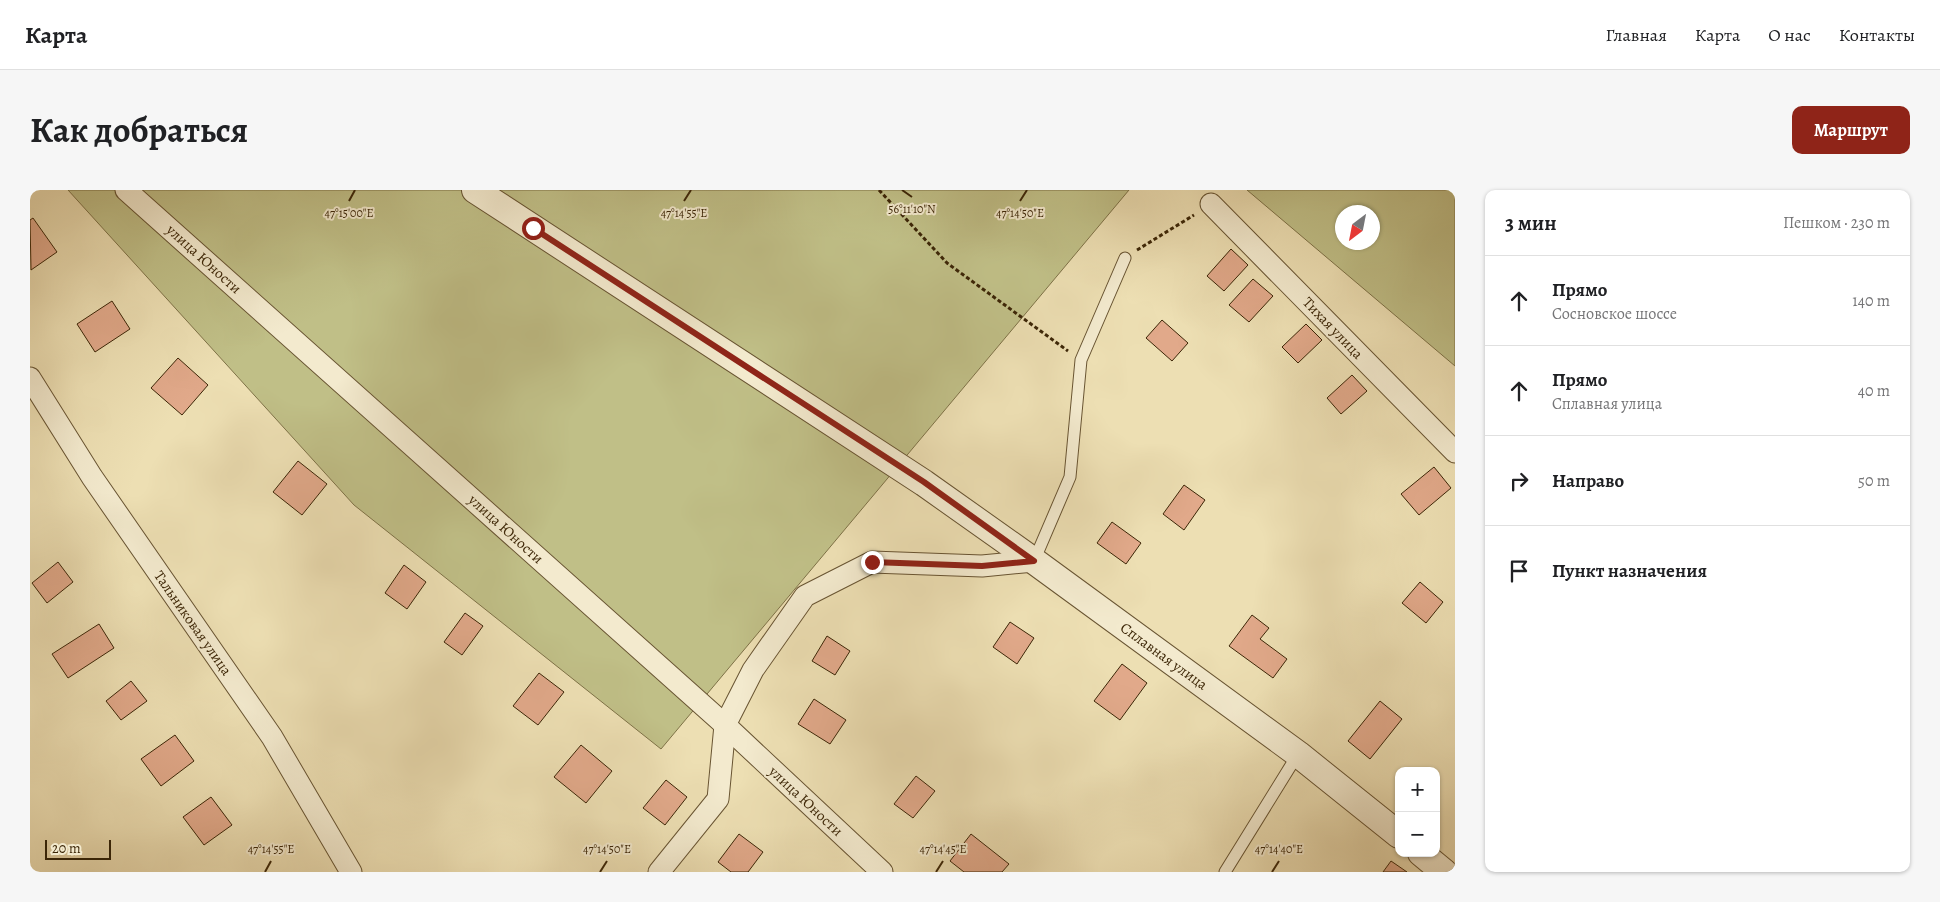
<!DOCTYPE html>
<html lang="ru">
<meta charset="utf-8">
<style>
body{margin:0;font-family:Alegreya,serif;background:#f6f6f6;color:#202124}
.controls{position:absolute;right:15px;bottom:15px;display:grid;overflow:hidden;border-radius:10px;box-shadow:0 1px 4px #0004}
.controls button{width:45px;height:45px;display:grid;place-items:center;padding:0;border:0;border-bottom:1px solid #e0e0e0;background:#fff;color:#202124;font:25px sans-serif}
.compass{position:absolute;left:1305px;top:15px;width:45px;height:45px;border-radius:50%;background:#fff;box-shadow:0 1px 4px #0004;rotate:212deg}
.scale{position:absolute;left:15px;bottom:12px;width:66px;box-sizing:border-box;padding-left:5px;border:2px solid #3c2607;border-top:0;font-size:14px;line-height:18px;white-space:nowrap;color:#3c2607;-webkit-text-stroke:4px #f3eace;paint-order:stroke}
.stop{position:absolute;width:15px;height:15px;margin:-11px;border:4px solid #8f2418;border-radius:50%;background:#fff}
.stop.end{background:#8f2418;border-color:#fff;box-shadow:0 1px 5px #0008}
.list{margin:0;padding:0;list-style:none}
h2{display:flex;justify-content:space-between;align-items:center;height:65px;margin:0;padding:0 20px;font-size:21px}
h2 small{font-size:16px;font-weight:400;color:#757577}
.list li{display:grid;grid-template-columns:32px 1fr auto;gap:15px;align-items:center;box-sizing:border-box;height:90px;padding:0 20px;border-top:1px solid #e0e0e0}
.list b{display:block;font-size:19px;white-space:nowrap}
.list p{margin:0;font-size:16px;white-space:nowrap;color:#757577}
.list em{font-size:16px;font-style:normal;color:#757577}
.icon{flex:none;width:28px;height:28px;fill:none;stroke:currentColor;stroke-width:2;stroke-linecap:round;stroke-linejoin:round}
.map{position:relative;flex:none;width:1425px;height:682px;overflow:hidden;border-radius:10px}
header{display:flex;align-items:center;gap:30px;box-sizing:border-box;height:70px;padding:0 25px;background:#fff;border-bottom:1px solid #e0e0e0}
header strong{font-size:24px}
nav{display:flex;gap:28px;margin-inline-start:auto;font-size:18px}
.intro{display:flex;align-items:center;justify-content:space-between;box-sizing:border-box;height:120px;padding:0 30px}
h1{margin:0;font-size:35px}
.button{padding:12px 22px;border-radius:10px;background:#8f2418;color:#fff;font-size:18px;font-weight:700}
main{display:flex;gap:30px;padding:0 30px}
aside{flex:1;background:#fff;border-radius:10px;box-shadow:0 1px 4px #0004}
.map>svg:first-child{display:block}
.green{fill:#c0bf87;stroke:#7e7247;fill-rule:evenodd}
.building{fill:#e1a98a;stroke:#3c2607}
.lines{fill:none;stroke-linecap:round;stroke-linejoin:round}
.service-casing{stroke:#685432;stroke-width:13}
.minor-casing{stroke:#685432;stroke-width:23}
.tertiary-casing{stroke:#685432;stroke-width:28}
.path{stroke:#3c2607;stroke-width:3;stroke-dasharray:4 2.5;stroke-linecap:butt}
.service{stroke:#f3eace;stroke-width:11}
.minor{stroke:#f3eace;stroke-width:21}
.tertiary{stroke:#f3eace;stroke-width:26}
.route{stroke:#8f2418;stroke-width:6}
.ticks{fill:none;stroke:#3c2607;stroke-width:2}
.labels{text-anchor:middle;stroke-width:4;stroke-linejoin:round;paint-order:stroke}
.street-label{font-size:15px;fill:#3c2607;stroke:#f3eace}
.ticks-label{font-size:12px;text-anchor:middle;fill:#3c2607;stroke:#f3eace;stroke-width:4;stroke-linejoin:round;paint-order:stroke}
</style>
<header>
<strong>Карта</strong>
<nav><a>Главная</a><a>Карта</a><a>О нас</a><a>Контакты</a></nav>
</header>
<div class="intro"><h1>Как добраться</h1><a class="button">Маршрут</a></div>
<main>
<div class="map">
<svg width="1425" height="682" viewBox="0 0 1425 682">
<rect width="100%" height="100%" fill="#eddfb3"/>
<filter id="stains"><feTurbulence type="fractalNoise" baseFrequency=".004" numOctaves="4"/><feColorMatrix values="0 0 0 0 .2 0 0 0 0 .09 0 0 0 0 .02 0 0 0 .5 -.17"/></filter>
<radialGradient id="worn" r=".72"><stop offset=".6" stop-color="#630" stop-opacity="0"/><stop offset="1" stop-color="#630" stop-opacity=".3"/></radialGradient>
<g class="green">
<path d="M38,0H1099L631,559L324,315Z"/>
<path d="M1217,0H1425V176ZM1312,22H1342V52H1312Z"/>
</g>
<g class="building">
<path d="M3,28L27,62L1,80L0,30Z"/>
<path d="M1201,59L1218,75L1194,101L1177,86Z"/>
<path d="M1223,89L1243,106L1219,132L1199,115Z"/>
<path d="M82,111L100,139L65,162L47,134Z"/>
<path d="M1132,130L1158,153L1142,171L1116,148Z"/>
<path d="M1276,134L1292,150L1268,173L1252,157Z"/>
<path d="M148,168L178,195L152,225L121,198Z"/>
<path d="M1322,185L1337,201L1311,224L1297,208Z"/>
<path d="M268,271L297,294L272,325L243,302Z"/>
<path d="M1404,277L1421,298L1389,325L1371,304Z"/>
<path d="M1154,295L1175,310L1154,340L1133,324Z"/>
<path d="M1082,332L1111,353L1096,374L1067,353Z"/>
<path d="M28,372L43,392L17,413L2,393Z"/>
<path d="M374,375L396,392L377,419L355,403Z"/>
<path d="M1390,392L1413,412L1396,433L1372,413Z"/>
<path d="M435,423L453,436L432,465L414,452Z"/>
<path d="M1222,425L1239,438L1230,449L1257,469L1243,488L1199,456Z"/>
<path d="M980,432L1004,448L987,474L963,457Z"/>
<path d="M69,434L84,458L38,488L22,464Z"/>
<path d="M797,446L820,461L805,485L782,471Z"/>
<path d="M1092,474L1117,493L1090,530L1064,511Z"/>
<path d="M509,483L534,502L508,535L483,516Z"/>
<path d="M101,491L117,511L91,530L76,511Z"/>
<path d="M784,509L816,530L800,554L768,534Z"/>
<path d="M1350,511L1372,529L1340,569L1318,551Z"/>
<path d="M145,545L164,571L131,596L111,569Z"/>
<path d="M551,555L582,581L556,613L524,587Z"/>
<path d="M886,586L905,601L883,628L864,614Z"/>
<path d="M636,590L657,607L635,635L613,618Z"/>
<path d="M181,607L202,635L174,655L153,627Z"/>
<path d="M709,644L733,662L718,682H701L688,672Z"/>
<path d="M941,644L979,674L972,682H934L920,671Z"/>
<path d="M1361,671L1377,682H1353Z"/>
</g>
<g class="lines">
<defs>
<g id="service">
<path d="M1004,371L1040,287L1051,170L1095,68"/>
<path d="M1195,682L1268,564"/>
</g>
<g id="minor">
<path d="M96,0L695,535L852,682"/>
<path d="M1181,14L1425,262"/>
<path d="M0,188L62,287L242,547L321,682"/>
<path d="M629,682L688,609L695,535L723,480L775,406L842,372L952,376L1004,371"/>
</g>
<g id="tertiary">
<path d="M445,0L894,293L1004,371L1268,564L1369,645"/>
<path d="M1391,663L1414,682"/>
</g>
</defs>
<use href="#service" class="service-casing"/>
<use href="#minor" class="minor-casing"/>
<use href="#tertiary" class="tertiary-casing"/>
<g class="path">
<path d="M849,0L917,73L1038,161"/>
<path d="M1107,60L1164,25"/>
</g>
<use href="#service" class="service"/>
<use href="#minor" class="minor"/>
<use href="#tertiary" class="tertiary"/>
</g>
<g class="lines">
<path class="route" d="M503,38L894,292L1004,371L952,376L842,372"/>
</g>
<path class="ticks" d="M872,0L882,7M319,11L325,0M654,11L661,0M990,11L997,0M235,682L241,671M570,682L577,671M906,682L913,671M1242,682L1249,671"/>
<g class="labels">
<g class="street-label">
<text transform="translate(174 69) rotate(42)" y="5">улица Юности</text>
<text transform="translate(1303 138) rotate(46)" y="5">Тихая улица</text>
<text transform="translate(476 339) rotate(42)" y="5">улица Юности</text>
<text transform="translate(163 433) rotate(55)" y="5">Тальниковая улица</text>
<text transform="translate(1134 466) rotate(36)" y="5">Сплавная улица</text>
<text transform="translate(776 611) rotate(43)" y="5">улица Юности</text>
</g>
</g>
<g class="ticks-label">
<text x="882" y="23">56°11'10"N</text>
<text x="319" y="27">47°15'00"E</text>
<text x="654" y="27">47°14'55"E</text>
<text x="990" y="27">47°14'50"E</text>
<text x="241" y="663">47°14'55"E</text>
<text x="577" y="663">47°14'50"E</text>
<text x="913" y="663">47°14'45"E</text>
<text x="1249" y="663">47°14'40"E</text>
</g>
<rect width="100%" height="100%" filter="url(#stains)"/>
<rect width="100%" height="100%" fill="url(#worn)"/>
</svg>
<div class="controls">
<button>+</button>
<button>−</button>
</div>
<svg class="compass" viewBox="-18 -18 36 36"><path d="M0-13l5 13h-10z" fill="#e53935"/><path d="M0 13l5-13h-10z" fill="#757577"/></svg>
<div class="scale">20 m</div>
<div class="stop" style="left:503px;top:38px"></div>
<div class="stop end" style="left:842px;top:372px"></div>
</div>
<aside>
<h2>3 мин<small>Пешком · 230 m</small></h2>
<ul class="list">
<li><svg class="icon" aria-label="ahead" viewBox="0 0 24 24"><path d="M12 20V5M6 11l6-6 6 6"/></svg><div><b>Прямо</b><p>Сосновское шоссе</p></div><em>140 m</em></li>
<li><svg class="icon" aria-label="ahead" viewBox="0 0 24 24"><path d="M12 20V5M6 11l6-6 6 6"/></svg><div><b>Прямо</b><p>Сплавная улица</p></div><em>40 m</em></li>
<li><svg class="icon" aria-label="right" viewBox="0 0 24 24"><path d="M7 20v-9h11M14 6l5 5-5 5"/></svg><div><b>Направо</b></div><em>50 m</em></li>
<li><svg class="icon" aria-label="arrive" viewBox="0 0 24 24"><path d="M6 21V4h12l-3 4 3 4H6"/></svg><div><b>Пункт назначения</b></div></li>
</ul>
</aside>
</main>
